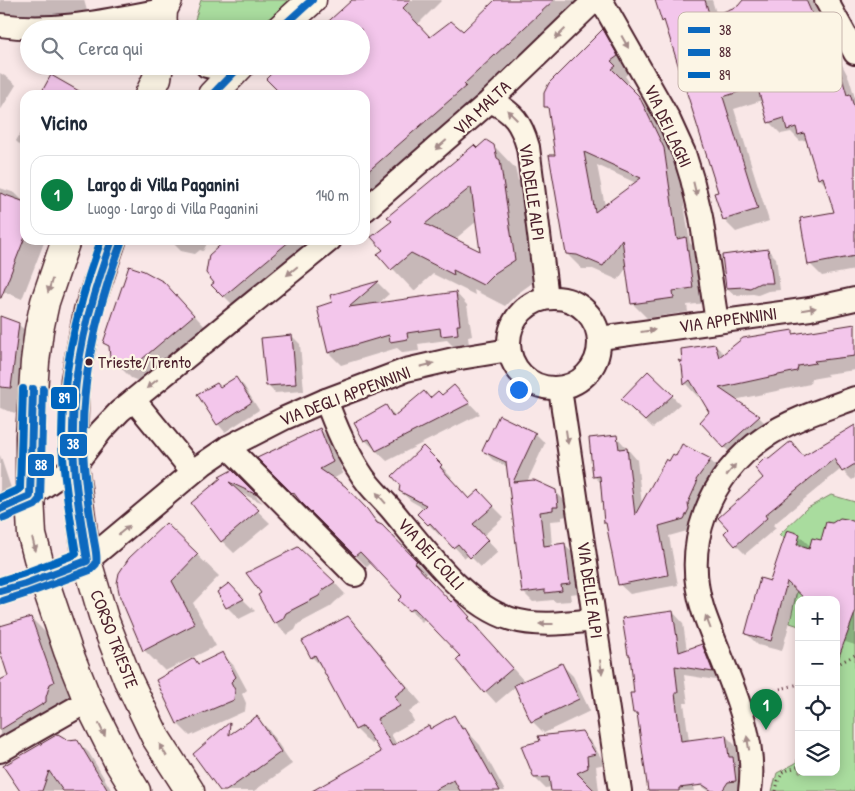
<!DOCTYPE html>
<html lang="it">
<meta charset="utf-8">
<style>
body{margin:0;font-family:"Patrick Hand",sans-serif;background:#f6f6f7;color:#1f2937}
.controls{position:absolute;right:15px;bottom:15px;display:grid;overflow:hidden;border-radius:10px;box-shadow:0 2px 12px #0003}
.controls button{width:45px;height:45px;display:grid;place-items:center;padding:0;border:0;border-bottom:1px solid #e0e1e3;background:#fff;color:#1f2937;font:25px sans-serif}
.you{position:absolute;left:518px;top:389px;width:18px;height:18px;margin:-12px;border:4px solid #fff;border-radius:50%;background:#1a73e8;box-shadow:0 0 0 8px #1a73e833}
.badge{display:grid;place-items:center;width:32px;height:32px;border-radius:50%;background:#0b8043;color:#fff;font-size:16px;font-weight:700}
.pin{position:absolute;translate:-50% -41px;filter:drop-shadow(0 1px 2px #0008)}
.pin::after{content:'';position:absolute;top:26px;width:18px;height:15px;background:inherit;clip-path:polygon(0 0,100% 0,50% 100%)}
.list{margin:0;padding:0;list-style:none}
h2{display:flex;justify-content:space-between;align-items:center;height:65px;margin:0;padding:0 20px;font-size:21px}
h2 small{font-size:16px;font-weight:400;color:#747a83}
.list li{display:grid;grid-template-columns:32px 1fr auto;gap:15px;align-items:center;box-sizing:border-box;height:80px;margin:0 10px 10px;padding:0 10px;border:1px solid #e0e1e3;border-radius:15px}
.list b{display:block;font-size:19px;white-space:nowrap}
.list p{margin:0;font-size:16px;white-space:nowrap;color:#747a83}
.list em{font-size:16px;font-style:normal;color:#747a83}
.icon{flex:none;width:28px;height:28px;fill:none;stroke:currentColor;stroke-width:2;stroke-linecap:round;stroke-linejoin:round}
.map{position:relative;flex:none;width:855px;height:791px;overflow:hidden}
.search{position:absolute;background:#fff;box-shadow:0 2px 12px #0003;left:20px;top:20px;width:350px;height:55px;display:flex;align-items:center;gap:12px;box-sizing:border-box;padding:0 18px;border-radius:28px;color:#747a83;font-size:19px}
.panel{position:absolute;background:#fff;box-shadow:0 2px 12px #0003;left:20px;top:90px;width:350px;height:155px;border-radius:15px}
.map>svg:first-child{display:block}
.green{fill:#a9dc9e;stroke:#7a7e64}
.shadow{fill:#0003;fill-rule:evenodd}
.building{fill:#f3c6eb;stroke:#4a1f2b;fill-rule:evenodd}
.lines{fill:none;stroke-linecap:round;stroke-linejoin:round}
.minor-casing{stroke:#4a1f2b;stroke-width:26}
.tertiary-casing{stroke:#4a1f2b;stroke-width:31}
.path{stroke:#4a1f2b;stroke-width:3;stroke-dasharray:1 4;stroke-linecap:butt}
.minor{stroke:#fcf5e5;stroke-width:22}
.tertiary{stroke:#fcf5e5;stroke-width:28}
.bus-1-casing{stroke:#fcf5e5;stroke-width:11}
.bus-2-casing{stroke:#fcf5e5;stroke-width:11}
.bus-3-casing{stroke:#fcf5e5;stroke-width:11}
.bus-1{stroke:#0c69bf;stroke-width:8}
.bus-2{stroke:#0c69bf;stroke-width:8}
.bus-3{stroke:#0065bd;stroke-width:8}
.oneway{fill:#a38a88}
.bus-dot{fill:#4a1f2b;stroke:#fcf5e5;stroke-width:2}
.labels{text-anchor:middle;stroke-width:4.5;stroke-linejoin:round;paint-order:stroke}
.bus-label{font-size:17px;fill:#4a1f2b;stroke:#fcf5e5;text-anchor:start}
.street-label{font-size:18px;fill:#4a1f2b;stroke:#fcf5e5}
.key{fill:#fcf5e5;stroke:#c7b5ad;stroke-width:1}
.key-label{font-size:14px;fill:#4a1f2b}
.line-badge{stroke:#fcf5e5;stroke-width:2}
.badge-label{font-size:14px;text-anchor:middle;font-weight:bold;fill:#fff}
</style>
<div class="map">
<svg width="855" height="791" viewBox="0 0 855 791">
<rect width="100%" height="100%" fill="#f9e7e7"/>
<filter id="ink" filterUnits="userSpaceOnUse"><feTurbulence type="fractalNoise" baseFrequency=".02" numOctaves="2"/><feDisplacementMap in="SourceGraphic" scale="10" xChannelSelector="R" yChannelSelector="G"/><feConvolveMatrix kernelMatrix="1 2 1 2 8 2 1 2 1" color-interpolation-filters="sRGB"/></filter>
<g filter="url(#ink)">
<g class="green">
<path d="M201,0H290L258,29H192Z"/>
<path d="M831,495L855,502V791H772L777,773L796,763L799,754V772H836V600H799V626L790,623L806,547L779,535L806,509Z"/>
</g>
<g class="shadow">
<path d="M0,0H84L89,18L0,17Z"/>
<path d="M354,0H442L417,25L430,39L463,33L497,0H585L365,202V95H271L277,88L361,66V29Z"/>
<path d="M656,0H712L717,16L739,7L745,0H812L830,42L849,78L855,98V270L822,276L810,264L835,213L827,186L819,178L808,143L805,140L800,141L791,132L781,134L769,122L763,100L734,109L769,221L736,232L724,220L720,193L667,25L663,21Z"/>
<path d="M603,31L617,46L631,71L625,76L629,82L626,84L653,113L678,164L690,243L700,253L707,303L687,305L688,312L647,318L632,303L627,267L618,280L593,269H582L567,254L550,111L545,106ZM597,165L636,183L605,206Z"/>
<path d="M0,73L8,78L16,85L0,111Z"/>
<path d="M25,125V150L16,141Z"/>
<path d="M494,146L515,168L518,180L521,183L535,281L517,294L505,306L474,290L475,295L433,274L414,291L379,254L385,250L393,222L478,150ZM477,221L482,253L454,240Z"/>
<path d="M0,188L15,193L25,203V240H45L22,299L0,290Z"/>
<path d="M170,240H209L203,251L200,250L195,254L181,251Z"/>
<path d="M226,240H323L239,311L213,285L216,283Z"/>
<path d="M768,250L776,258L780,290L768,291L758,295L753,294L735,295L727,288Z"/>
<path d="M378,283L389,294L378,304L456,293L467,305L472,336L468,337L469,345L454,347L447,340L418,344L419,351L403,353L397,348L341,365L329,353L318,308L334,303L332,296Z"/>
<path d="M171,290L209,331L147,378L136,380L131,378L115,362L110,347L105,342Z"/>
<path d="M0,317L18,324L34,339L24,416L0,408Z"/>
<path d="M855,326V370L826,374L828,376L811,379L810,384L734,400L759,417L772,430L738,460L724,447L710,412L700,395L698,397L686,384L684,366L715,345L724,354L793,332L795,335Z"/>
<path d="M292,336L300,344L304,391L275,393L267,385Z"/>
<path d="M648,372L680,404L653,428L622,399Z"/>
<path d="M236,379L244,386L259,410L225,432L218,424L221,388Z"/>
<path d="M454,387L480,414L387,461L365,440L386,407L396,416L430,400L442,397Z"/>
<path d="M855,426V478L852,480L841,469L773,525L776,528L745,554L736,545L764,478L769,461L800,452L804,457Z"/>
<path d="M320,429L331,441L343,473L333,479L344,487L378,522L427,573L424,575L452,603L454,601L480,629L478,630L524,681L562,665L573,676L590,711L544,733L532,721L516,686L496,703L457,660L462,656L425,618L422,622L400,600L404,596L372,562L367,567L260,458Z"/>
<path d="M536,434L545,443L527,482L555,491L565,501L567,516L562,517V520L550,521L552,546L564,545L574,554L579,593L570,594L571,601L556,602L553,600L533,602L523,592L508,467L493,460L484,451Z"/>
<path d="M617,437L637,460L642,505L669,463L710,460L720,470L694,529L669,536L678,585L630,594L619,584L602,484L594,476Z"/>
<path d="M423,447L452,477L450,479L470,500L479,492L504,517L483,536L498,552L481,567L469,555L465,558L441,533L439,535L419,514L425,509L411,501L400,491Z"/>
<path d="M0,455L15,500L0,504Z"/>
<path d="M232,472L263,503L238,492L270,523L234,553L222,541V478Z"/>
<path d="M855,524V645L836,639V600L798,592L782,651L758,645L747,634L771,582L799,535L811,547Z"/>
<path d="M166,525L219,576L193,603L216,646L165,671L144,650Z"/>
<path d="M334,582L345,594L335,602L330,607L298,624L295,630L287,635L275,623L260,595Z"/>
<path d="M228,585L255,611L239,619L227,607Z"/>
<path d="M673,612L683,623L687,651L702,646L712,656L722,681L684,675L688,703H684L689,741L726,736L736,746L738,764L743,768L746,791H709L692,780L694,791H648L639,718L634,713L636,694L631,657L629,655Z"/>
<path d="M348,617L363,633L421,703L409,712L414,721L391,734L397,745L429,727L431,729L454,717L480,745L505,791H316L383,753L376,742L371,744L356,729L323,668L312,657L304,641Z"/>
<path d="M31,618L53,640L74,704L17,753L0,736V681L9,676L0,647V627Z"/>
<path d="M223,654L234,666L247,690L242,694L246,703L245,711L190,736L178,724L158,681L194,659L200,665Z"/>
<path d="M256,717L268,729L292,764L254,791H221Z"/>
<path d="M582,733L592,743L605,764L596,766L599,791H552V787L545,788L535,778Z"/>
<path d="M77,741L89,753L112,791H22L68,742Z"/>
</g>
<g class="building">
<path d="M352,0H411L403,8L430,37L451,21L463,31L495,0H554L464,84L466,86L365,174V95H282L266,79L279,66H361V29H320Z"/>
<path d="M655,0H705L710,17L738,6L743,0H806L820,32L821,31L838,64L847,95L850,94L855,110V256L808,265L800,218L834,212L823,177L818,179L804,133L798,135L796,127L787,130L784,118L768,123L757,86L723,97L758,209L723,220L714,193L718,192L664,20L662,22Z"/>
<path d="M603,29L618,56L611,61L616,66L612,69L639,96L664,148L677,239L686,237L693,288L673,291L674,298L631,304L622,239L603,266L577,255L566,254L549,155H555L548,107H544V93L549,83ZM584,152L641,178L595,212Z"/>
<path d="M51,75L86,95H40Z"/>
<path d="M486,140L494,145L497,158L500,160L515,260L495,273L483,285L453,270L454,275L411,253L391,270L377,254L383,250L371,237L392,221L387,217L474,145L477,148ZM471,187L480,251L425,224Z"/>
<path d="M0,193L25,202V237L1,298H0Z"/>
<path d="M226,240H291L223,297L211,285L214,283L206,273L209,255Z"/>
<path d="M768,249L773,283H760L750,288L744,287L726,288L722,255Z"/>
<path d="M129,266L144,271L164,282L194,315L135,365L130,363L120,365L114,362L110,358L109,346L103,343Z"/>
<path d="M379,281L349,307L456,292L460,325H457L458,334L441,336L440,328L407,333L408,339L390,342L389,335L328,353L317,307L332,302L330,295Z"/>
<path d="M0,316L19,323L11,388L0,387Z"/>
<path d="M855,324V356L814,361L816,363L798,366L797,371L719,388L760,416L724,448L700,422L709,412L690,380L684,385L682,366L678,360L682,362L681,349L715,344L719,357L743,338L793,330V334Z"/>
<path d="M292,335L296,384L266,386L261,338Z"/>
<path d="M648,371L673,395L645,421L621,399Z"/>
<path d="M236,377L252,402L217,425L197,394L217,383L220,387Z"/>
<path d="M454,385L470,403L376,451L369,439L364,441L354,423L386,405L393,417L424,391L430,398L438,391L442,395Z"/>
<path d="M499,415L536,433L513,482L534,480L556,490L558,507H553V510L540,512L544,546L565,543L570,584L561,585L562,591L545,593V590L522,593L506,462L482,451Z"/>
<path d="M855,425V464L842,472L834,459L765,515L767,518L735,546L724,533L728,529L718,518L763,478L755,468L765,458L769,459L791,441L803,456Z"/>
<path d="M320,428L333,462L320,469L345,486L367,509L377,523L382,525L417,561L414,563L451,602L454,599L470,617L468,618L513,668L484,693L456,660L460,656L414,608L410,611L398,600L402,596L360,552L355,556L300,501L293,492L292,493L257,458Z"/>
<path d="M617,435L619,449L627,448L635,515L666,459L669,461L673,454L676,456L682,444L711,459L696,480L697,483L688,503L689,509L684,519L659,526L668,575L618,585L606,523H604L600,476L593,477L589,438Z"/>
<path d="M423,446L442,465L440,467L469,499L479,490L494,506L473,524L488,540L470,558L458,544L453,548L430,523L428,525L417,514L426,505L399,491L400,485L392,476Z"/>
<path d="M232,470L257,495L229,482L259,510L221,542L191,503L221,478L219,477Z"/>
<path d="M840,518L847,519L855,522V613L838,659H836V600H806L787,582L771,641L745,634L760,578L770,581L787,530L800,534L797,545L809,549L812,538L821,540L826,522L832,523Z"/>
<path d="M166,523L198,554L172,581L195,624L143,651L120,597L117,583L119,573L129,558Z"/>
<path d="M298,547L335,582L323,590L319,596L286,613L283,619L274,624L258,595L261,593L246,573Z"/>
<path d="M229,583L244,599L226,608L217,592Z"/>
<path d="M673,611L679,652L702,644L713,672L675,666L678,693H675L681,741L726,735L729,757H733L736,781L728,782L722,791H712L703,785L679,788V791H648L637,713H633L630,693H634L630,655H628L622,618Z"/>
<path d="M348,616L407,687L395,696L400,706L377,719L392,746L429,725L430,729L454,715L462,729L465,728L500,791H460L454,780L433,791H312L381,752L363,726L355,730L315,655L311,658L302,641Z"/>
<path d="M31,617L54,682L50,684L46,697V702L0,730V680L8,676L0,651V626Z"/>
<path d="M223,652L236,677L231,682L235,690L234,700L177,724L156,680L194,658L198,664Z"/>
<path d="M562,663L579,699L531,722L514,685Z"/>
<path d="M257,716L281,752L226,791H220L193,754L230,722L229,735Z"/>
<path d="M582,731L596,754L587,756L588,768L577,773L595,791H551L549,777L534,778L521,746L540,741L538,736Z"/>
<path d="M58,734L68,740L77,739L108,791H63L49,771L42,791H20L3,766Z"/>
</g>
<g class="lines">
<defs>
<g id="minor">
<path d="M601,0L668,118L684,153L692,179L701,217L717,322"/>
<path d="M826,0L855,53"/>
<path d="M0,25C55,33 109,20 163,10L166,25"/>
<path d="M207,66L234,72"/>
<path d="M490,101C514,112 521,123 528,147L547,298"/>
<path d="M365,210L490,101L595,0"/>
<circle cx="554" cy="343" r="45"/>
<path d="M600,338L810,309L855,299"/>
<path d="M560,389L620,791"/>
<path d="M134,400L193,472"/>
<path d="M326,400C335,425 345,449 360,472C368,486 381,497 392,510C422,546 465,606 511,619C538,627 566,623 594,620"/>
<path d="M228,447L355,575"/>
<path d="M0,509L30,496L74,466L101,431L120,411L330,240"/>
<path d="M0,591L25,584L87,561L203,464L228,447L285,418L326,400L406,370L454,359L509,350"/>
<path d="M0,751L88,701"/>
<path d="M750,791C759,729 722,666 703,610C682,545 709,475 765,437C792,419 825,409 855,398"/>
</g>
<g id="tertiary">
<path d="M162,29L163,10L168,0"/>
<path d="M280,29L312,0"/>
<path d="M149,95L157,78L159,66"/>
<path d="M212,95L240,66"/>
<path d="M66,240L45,302L39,330L35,362L30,436V496L32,535L43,577L68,651L88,701L119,763L136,791"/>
<path d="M112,240L88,311L75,380L73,435L74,466L87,561L104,619L128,680L156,738L190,791"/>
</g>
</defs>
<use href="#minor" class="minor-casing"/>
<use href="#tertiary" class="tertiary-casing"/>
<g class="path">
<path d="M836,665L855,655"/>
<path d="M780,689L799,684"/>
<path d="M776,791L778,781L783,772L799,766"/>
</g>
<use href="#minor" class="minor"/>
<use href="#tertiary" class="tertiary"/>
<defs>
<g id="bus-1">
<path d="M280,29L312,0"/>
<path d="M212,95L240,66"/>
<path d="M0,509L30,496L33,389"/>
<path d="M0,591L25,584L87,561C81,520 73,478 73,436C72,368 89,304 112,240"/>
</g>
<g id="bus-2">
<path d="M4,518L35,505L40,499L43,389"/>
<path d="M3,601L28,593L90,570L96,564C98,555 94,544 93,534C89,512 86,489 84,466C78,389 95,315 121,243"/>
</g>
<g id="bus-3">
<path d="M0,498L20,489L23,389"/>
<path d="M0,581L22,574L76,554C70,516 63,476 62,437C62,369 78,304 101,240"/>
</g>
</defs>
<use href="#bus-1" class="bus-1-casing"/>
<use href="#bus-2" class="bus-2-casing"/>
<use href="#bus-3" class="bus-3-casing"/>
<use href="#bus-1" class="bus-1"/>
<use href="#bus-2" class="bus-2"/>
<use href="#bus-3" class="bus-3"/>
</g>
<defs><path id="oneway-solid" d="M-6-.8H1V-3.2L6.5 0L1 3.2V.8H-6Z" transform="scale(1.25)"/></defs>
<g class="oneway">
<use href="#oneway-solid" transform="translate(560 34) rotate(136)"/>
<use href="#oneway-solid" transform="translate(625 42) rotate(61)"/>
<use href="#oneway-solid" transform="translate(512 115) rotate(-135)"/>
<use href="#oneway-solid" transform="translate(441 145) rotate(139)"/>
<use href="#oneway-solid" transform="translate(695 189) rotate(77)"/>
<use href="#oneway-solid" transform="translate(292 271) rotate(140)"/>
<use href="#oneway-solid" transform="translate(50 286) rotate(107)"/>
<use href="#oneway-solid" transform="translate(809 309) rotate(-9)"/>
<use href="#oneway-solid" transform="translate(648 331) rotate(-8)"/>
<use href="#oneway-solid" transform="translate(427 365) rotate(-14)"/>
<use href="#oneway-solid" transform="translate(152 384) rotate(140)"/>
<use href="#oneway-solid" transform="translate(567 437) rotate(82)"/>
<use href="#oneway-solid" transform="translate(731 470) rotate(-51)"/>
<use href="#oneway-solid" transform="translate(381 498) rotate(-131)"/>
<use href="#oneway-solid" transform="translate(124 530) rotate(-40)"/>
<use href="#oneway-solid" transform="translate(34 545) rotate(77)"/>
<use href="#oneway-solid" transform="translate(708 622) rotate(-111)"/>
<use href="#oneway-solid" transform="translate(546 624) rotate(-180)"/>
<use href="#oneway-solid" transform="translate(601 667) rotate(82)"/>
<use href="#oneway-solid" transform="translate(102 730) rotate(64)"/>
<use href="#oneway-solid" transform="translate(748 743) rotate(-99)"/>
<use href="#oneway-solid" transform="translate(163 750) rotate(-121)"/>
</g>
</g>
<circle class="bus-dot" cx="89" cy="362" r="4.5"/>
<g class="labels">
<g class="bus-label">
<text x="98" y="368">Trieste/Trento</text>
</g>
<g class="street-label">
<text transform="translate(482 108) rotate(-43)" y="6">VIA MALTA</text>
<text transform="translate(668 126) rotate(65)" y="6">VIA DEI LAGHI</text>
<text transform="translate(532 192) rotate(82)" y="6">VIA DELLE ALPI</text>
<text transform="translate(728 320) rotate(-8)" y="6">VIA APPENNINI</text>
<text transform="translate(345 396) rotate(-21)" y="6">VIA DEGLI APPENNINI</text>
<text transform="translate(431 554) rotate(48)" y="6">VIA DEI COLLI</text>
<text transform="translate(590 590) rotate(82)" y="6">VIA DELLE ALPI</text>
<text transform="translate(114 639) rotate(69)" y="6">CORSO TRIESTE</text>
</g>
</g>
<rect x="678" y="12" width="164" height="80" rx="8" class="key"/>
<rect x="688" y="27" width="22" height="6" fill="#0c69bf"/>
<rect x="688" y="49" width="22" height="7" fill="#0c69bf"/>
<rect x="688" y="72" width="22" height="6" fill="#0065bd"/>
<g class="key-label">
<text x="719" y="35">38</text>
<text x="719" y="57">88</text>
<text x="719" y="80">89</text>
</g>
<g class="line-badge">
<rect x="50" y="386" width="28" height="24" rx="5" fill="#0065bd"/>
<rect x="59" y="433" width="29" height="24" rx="5" fill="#0c69bf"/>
<rect x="27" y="453" width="28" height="24" rx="5" fill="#0c69bf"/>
</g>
<g class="badge-label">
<text x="64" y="403">89</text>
<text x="73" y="449">38</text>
<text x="41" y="470">88</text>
</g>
</svg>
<div class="controls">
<button>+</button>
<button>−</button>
<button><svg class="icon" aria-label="locate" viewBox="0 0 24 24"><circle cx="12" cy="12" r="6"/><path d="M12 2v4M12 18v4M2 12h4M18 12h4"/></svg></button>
<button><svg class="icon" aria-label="layers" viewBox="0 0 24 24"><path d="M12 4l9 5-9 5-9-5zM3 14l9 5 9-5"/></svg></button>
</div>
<div class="you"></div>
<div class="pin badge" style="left:766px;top:730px">1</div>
<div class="search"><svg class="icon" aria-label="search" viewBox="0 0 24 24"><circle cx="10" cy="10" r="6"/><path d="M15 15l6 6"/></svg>Cerca qui</div>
<section class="panel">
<h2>Vicino<small></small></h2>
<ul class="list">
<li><span class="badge">1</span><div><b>Largo di Villa Paganini</b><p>Luogo · Largo di Villa Paganini</p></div><em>140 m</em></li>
</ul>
</section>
</div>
